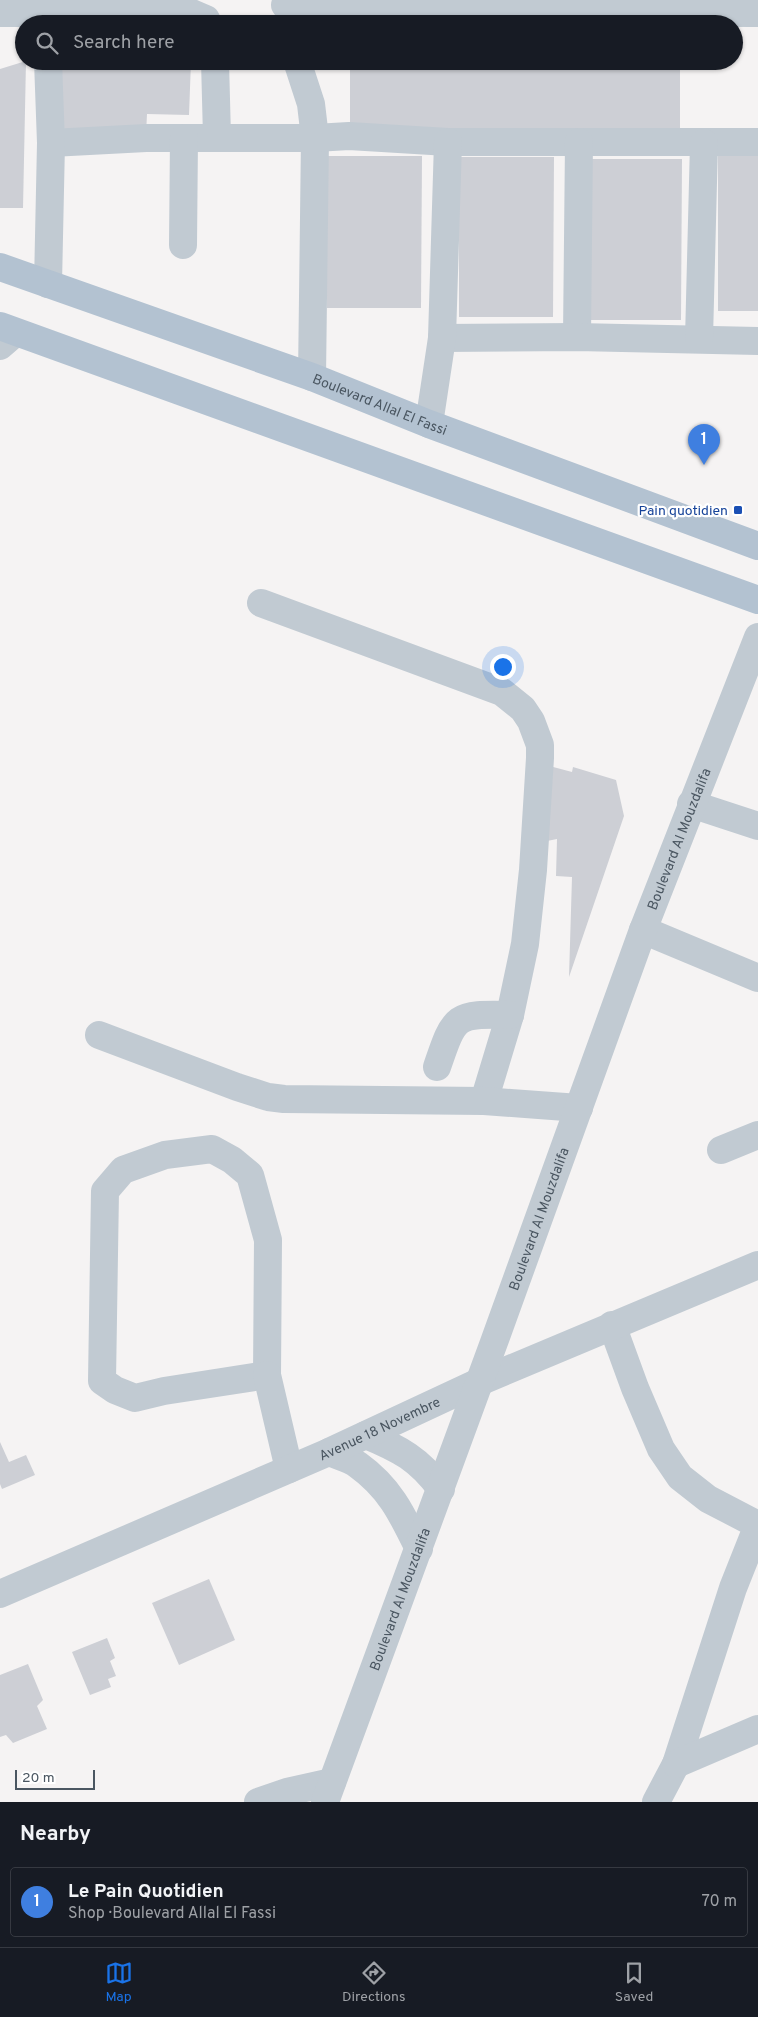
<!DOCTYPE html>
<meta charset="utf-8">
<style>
body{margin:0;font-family:Overpass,sans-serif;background:#242831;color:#f1f3f6}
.scale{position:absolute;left:15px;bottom:12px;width:80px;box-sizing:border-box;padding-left:5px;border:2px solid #4a5661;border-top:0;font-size:14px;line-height:18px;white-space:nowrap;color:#4a5661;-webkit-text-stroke:4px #fff;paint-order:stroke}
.you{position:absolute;left:502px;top:666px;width:18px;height:18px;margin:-12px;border:4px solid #fff;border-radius:50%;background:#1a73e8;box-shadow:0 0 0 8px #1a73e833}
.badge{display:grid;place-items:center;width:32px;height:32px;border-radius:50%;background:#1a73e8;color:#fff;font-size:16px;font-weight:700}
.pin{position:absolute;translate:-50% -41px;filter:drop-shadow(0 1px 2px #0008)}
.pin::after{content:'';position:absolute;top:26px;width:18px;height:15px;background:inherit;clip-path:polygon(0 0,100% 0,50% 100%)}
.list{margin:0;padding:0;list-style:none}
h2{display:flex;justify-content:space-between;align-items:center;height:65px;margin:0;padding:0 20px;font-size:21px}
h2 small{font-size:16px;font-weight:400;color:#9ea1a6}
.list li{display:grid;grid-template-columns:32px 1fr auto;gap:15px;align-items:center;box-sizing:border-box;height:70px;margin:0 10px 10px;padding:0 10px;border:1px solid #363941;border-radius:5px}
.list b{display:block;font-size:19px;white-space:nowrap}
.list p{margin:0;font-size:16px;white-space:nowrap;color:#9ea1a6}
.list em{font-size:16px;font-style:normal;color:#9ea1a6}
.icon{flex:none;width:28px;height:28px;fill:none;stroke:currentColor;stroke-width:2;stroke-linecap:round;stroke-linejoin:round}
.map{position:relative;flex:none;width:758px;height:1802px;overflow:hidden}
.search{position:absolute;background:#171b24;box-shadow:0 1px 4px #0004;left:15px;right:15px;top:15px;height:55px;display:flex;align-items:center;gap:12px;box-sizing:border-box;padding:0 18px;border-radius:28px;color:#9ea1a6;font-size:19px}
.sheet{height:145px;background:#171b24}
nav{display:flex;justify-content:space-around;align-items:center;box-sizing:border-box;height:70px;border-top:1px solid #363941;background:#171b24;font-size:14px;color:#9ea1a6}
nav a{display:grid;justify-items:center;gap:2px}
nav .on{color:#1a73e8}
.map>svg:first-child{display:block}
.building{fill:#cdcfd5}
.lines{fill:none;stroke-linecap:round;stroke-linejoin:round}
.minor{stroke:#c1cad2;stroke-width:28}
.major{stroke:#b3c2d1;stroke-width:28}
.transit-dot{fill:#1a4fb4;stroke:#fff;stroke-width:2}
.labels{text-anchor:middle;stroke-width:4.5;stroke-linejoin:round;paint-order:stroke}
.street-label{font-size:14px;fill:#4a5661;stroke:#fff}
.transit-label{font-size:14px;fill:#164399;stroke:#fff;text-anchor:end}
</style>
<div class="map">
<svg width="758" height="1802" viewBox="0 0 758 1802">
<rect width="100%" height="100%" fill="#f5f3f3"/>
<g class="building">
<path d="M26,61L23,208H0V69Z"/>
<path d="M54,61H191L189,115L147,114L146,135L55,133Z"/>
<path d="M350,61H680V134L350,132Z"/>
<rect x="718" y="150" width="40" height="161"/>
<path d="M327,156H422L421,308H327Z"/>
<path d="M459,157H554L553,317H459Z"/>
<path d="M588,159H682L681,320H587Z"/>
<path d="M542,764L572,772L573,767L616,780L624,816L569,977L572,877L556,876L557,839L542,842Z"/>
<path d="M0,1442L9,1462L26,1455L35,1475L2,1489L0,1484Z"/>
<path d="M209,1579L235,1640L179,1665L152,1603Z"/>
<path d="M107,1638L115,1658L110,1661L116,1676L108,1679L111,1687L90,1695L72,1652Z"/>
<path d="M28,1664L43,1700L37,1706L47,1729L13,1743L6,1735L0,1737V1675Z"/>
</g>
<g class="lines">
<g class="minor">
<path d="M285,5L444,12L758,13"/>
<path d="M0,13H192L206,19L208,24"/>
<path d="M215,61L217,137"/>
<path d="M297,61L311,104L315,138L312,377"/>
<path d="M51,143L146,138H315L349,136L448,142H758"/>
<path d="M183,245L184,138"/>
<path d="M48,284L51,143L48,61"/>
<path d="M577,337L579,142"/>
<path d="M442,338L577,337L758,341"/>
<path d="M699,339L704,143"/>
<path d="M0,346L15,333"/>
<path d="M429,424L442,338L448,142"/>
<path d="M261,603L502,692L523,709L531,721L540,745V758L533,870L525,944L510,1015L484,1101"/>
<path d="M691,804L758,826"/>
<path d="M643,930L758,978"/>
<path d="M99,1035L237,1087L268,1097L284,1099L484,1101L579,1108"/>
<path d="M437,1067C455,1014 455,1014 510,1015"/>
<path d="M212,1149L232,1160L250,1175L268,1240L267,1375L164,1391L135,1398L115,1390L102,1381L105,1191L123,1170L165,1155Z"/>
<path d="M721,1150L758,1135"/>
<path d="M612,1325L635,1388L661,1449L680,1477L708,1499L758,1525L733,1588L676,1764L656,1802"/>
<path d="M267,1375L289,1469"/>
<path d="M366,1435C400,1449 419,1459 441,1489"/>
<path d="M329,1452C338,1456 350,1459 358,1465C390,1488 402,1514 419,1549"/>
<path id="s1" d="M0,1594L329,1452L479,1382L758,1265"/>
<path d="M676,1764L758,1729"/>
<path d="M258,1802L287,1792L332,1782"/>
<path id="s2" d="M325,1802L493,1345L643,930L758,637"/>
</g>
<g class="major">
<path id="s3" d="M0,267L312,377L429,424L758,546"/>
<path d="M0,326L758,600"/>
</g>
</g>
<rect class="transit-dot" x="733" y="505" width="10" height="10" rx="2.5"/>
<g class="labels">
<g class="street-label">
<text dy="5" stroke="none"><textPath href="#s3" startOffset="404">Boulevard Allal El Fassi</textPath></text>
<text dy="5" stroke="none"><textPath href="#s2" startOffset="1026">Boulevard Al Mouzdalifa</textPath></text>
<text dy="5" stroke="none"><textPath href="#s2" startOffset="621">Boulevard Al Mouzdalifa</textPath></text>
<text dy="5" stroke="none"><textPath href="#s1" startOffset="414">Avenue 18 Novembre</textPath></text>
<text dy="5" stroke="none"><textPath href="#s2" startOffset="216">Boulevard Al Mouzdalifa</textPath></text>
</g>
<g class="transit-label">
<text x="728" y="515">Pain quotidien</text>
</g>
</g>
</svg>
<div class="scale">20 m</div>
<div class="you"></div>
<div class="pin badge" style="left:704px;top:465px;background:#3f7fe0">1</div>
<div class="search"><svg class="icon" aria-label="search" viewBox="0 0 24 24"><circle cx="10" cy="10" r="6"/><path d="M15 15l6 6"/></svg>Search here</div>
</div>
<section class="sheet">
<h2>Nearby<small></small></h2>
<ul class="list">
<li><span class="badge" style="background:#3f7fe0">1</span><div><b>Le Pain Quotidien</b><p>Shop · Boulevard Allal El Fassi</p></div><em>70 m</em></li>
</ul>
</section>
<nav>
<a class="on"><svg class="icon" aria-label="map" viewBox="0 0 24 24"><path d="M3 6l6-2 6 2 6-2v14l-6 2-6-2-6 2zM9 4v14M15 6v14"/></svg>Map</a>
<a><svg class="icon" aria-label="directions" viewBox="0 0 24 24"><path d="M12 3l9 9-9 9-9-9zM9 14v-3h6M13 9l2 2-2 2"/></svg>Directions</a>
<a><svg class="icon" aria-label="saved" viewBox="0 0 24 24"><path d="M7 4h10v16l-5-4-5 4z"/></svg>Saved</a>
</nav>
